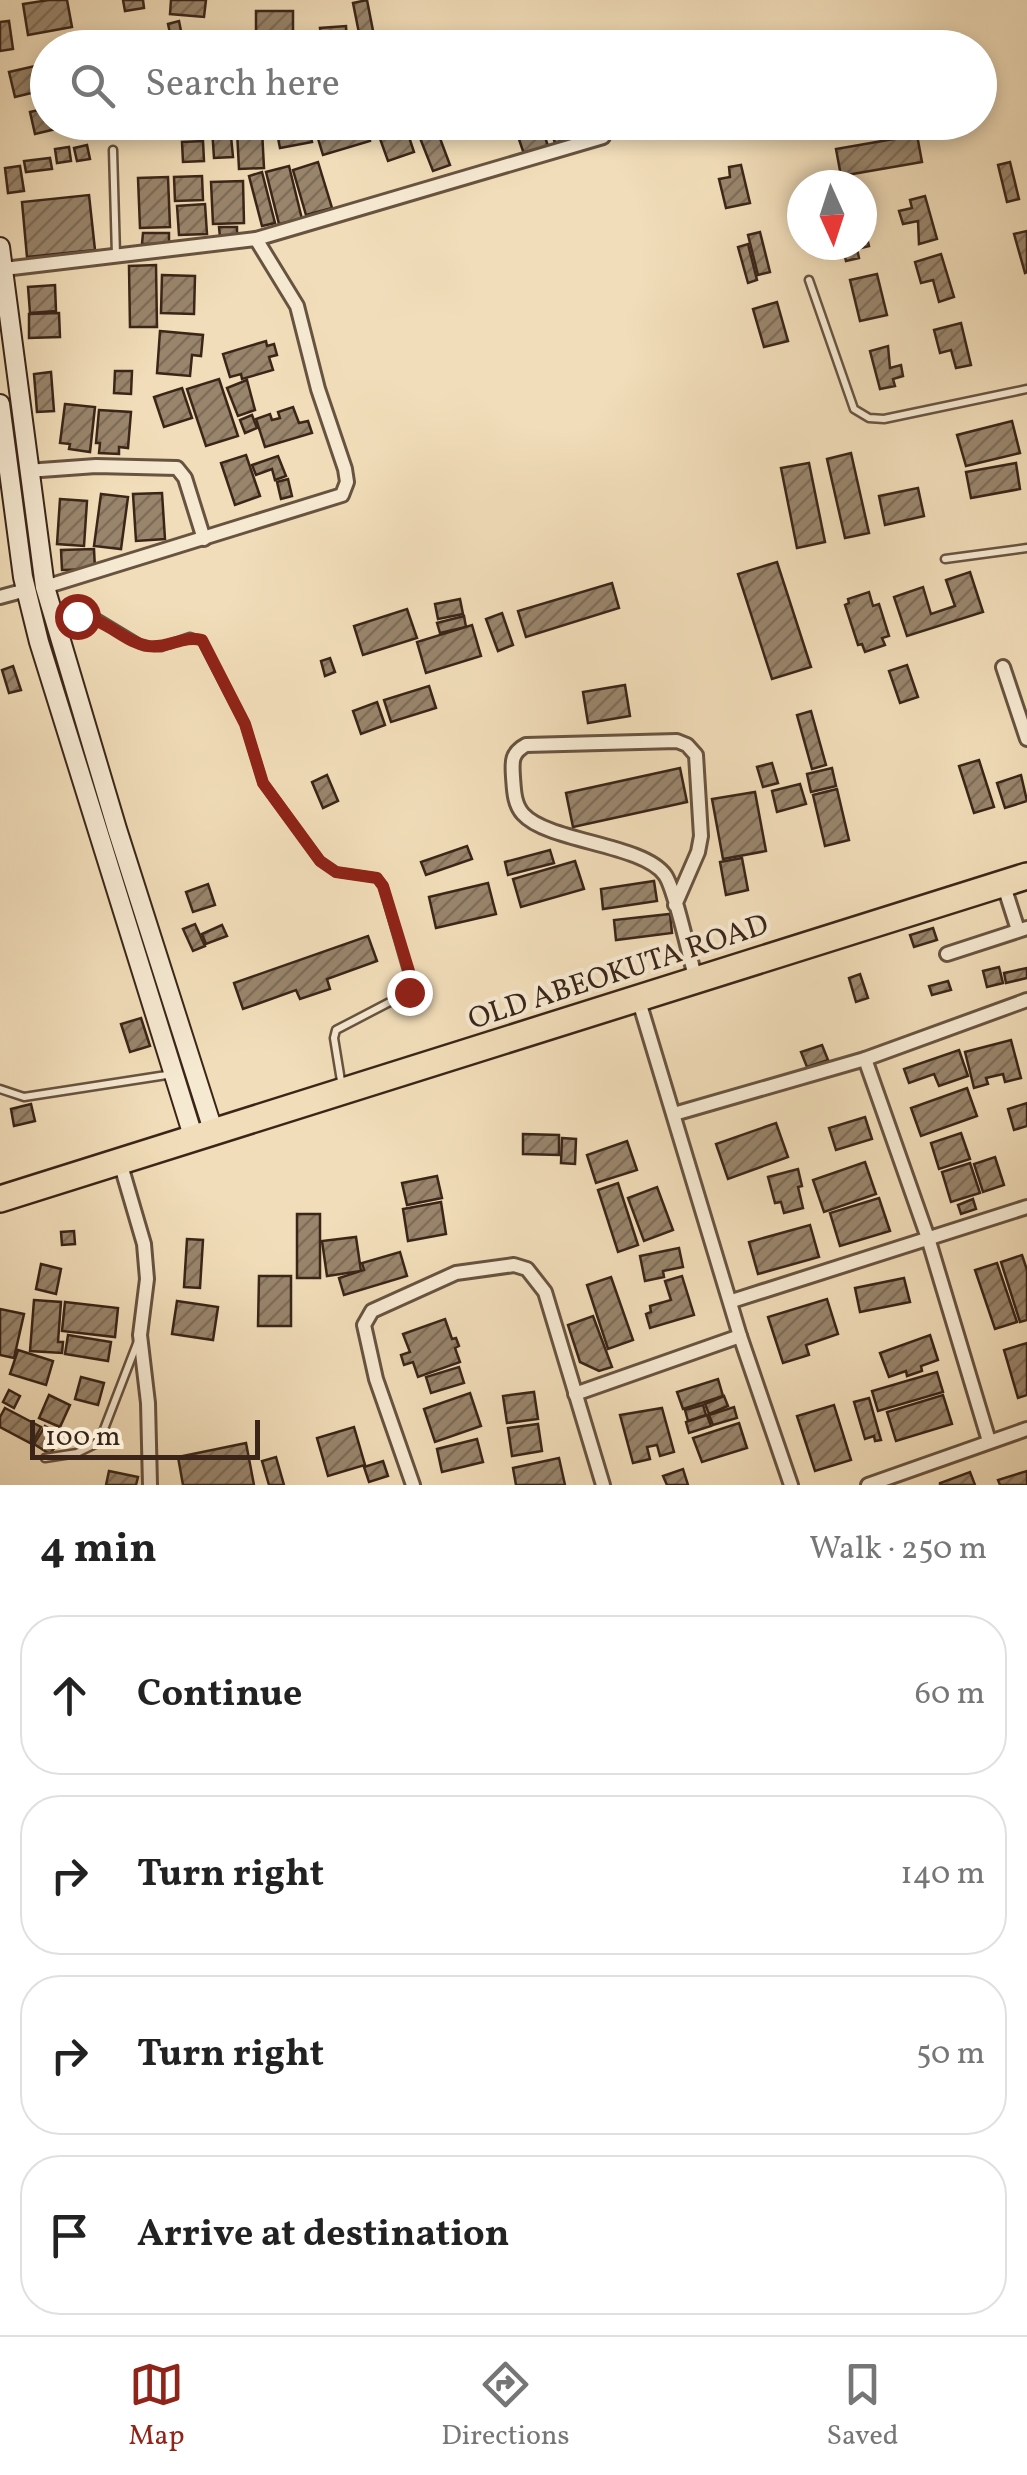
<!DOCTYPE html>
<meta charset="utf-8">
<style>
body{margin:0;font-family:Vollkorn,serif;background:#f2f2f2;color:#222}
.compass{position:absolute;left:787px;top:170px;width:90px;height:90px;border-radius:50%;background:#fff;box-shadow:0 5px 15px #0003;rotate:177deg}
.scale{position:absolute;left:30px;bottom:25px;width:230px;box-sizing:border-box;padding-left:10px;border:5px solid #3a2518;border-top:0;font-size:28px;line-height:35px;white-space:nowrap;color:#3a2518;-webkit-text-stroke:8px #f6e9d2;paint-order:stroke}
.stop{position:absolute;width:30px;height:30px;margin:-22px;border:8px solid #8f2418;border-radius:50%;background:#fff}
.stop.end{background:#8f2418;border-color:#fff;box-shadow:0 2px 10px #0008}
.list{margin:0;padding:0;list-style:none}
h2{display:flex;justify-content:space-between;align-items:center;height:130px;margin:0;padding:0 40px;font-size:42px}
h2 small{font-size:32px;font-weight:400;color:#767676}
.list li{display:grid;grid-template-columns:65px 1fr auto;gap:30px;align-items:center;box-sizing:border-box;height:160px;margin:0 20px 20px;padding:0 20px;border:2px solid #e0e0e0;border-radius:40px}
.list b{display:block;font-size:38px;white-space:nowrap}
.list em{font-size:32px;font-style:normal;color:#767676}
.icon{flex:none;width:55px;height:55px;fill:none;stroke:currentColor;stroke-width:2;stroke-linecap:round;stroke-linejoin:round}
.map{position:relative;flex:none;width:1027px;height:1485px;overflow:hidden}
.search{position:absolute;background:#fff;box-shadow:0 5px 15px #0003;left:30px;right:30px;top:30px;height:110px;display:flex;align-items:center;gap:25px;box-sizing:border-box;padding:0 35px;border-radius:55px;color:#767676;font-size:38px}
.sheet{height:850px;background:#fff}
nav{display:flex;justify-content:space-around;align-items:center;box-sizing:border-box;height:140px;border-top:2px solid #e0e0e0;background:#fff;font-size:28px;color:#767676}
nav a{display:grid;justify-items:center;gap:5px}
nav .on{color:#8f2418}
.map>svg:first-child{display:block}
.building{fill:url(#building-hatch);stroke:#3a2518;stroke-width:2.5}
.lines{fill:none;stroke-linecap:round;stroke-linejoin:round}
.lane-casing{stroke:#685340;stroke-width:11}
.street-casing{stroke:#685340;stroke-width:18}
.secondary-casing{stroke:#3a2518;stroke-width:22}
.highway-casing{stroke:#3a2518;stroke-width:30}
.lane{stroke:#f6e9d2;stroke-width:6}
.street{stroke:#f6e9d2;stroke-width:12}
.secondary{stroke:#f6e9d2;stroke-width:18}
.highway{stroke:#f1ddb9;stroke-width:25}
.route{stroke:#8f2418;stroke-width:12}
.labels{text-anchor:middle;stroke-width:8;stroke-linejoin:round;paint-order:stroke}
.street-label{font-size:30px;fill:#3a2518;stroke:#f6e9d2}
</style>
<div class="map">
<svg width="1027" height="1485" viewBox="0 0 1027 1485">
<defs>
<pattern id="building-hatch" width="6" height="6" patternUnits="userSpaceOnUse" patternTransform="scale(2.5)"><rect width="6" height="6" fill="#99856c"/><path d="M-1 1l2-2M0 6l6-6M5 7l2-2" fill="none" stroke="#7e6d58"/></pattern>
</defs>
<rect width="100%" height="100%" fill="#f1ddb9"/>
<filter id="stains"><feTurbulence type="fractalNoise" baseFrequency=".002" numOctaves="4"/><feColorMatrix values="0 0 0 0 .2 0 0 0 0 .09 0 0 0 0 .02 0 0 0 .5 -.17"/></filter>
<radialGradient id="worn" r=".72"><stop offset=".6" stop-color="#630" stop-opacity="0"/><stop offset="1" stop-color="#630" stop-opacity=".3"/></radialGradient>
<g class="building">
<path d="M49,0H67L72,27L28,35L23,4Z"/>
<path d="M123,0H143L144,8L125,11Z"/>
<path d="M171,0H206L204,17L170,14Z"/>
<path d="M367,0L376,46L362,48L353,3Z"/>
<path d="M256,11H293V34L256,33Z"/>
<path d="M9,21L13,49L0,51V22Z"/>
<path d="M179,21L181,31L170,33L168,24Z"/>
<path d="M346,26L347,42L322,45L320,28Z"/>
<rect x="247" y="42" width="22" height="6"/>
<path d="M48,63V89L15,97L9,72Z"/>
<path d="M48,108V122H59L60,128L35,134L30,112Z"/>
<path d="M308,122L312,142L280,148L275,123Z"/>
<path d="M345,122H364L370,141L323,155L316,132Z"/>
<path d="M374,122H404L414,152L388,161Z"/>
<path d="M513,122H540L548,146L524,154Z"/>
<path d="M548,122H562L568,139L555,143Z"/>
<path d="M797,122H868V124L799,134Z"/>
<path d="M230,126L233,157L214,158L212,128Z"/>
<path d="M262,130L264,168L239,169L237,131Z"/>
<path d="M438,133L450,165L433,171L420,138Z"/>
<path d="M917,135L922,162L841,176L836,149Z"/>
<path d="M203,141L204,161L183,162L182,142Z"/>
<path d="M87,145L90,159L77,161L74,148Z"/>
<path d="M69,147L71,161L57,163L55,149Z"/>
<path d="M50,158L52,169L26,172L24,161Z"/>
<path d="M318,162L332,208L306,215L293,170Z"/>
<path d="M1010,162L1019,199L1007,202L998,165Z"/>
<path d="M741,165L750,203L726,208L719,179L730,177L729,167Z"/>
<path d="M20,166L24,191L8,193L5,168Z"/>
<path d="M289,166L302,219L279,224L266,172Z"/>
<path d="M262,172L275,223L262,226L249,176Z"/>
<path d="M202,176L203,200L175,201L174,177Z"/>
<path d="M168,177L170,227L140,228L138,178Z"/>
<path d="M243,181L244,223L213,224L211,182Z"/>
<path d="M89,195L95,250L27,257L22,202Z"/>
<path d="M925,196L937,239L919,244L918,221L903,224L899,211L912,208L910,200Z"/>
<path d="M205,204L207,234L179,235L177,206Z"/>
<path d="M862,217L869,246L857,249L859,258L846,261L842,245H862Z"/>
<path d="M219,227H237V237H220Z"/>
<path d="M1027,231V272L1025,273L1014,234Z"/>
<path d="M760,232L770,272L758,275L748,235Z"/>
<path d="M143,233H169V244H142Z"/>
<path d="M748,244L757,280L748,283L738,247Z"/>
<path d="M941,254L954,297L939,302L933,280L921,283L915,262Z"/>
<path d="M156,265L157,327H130L129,266Z"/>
<path d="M877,274L887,315L860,321L850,280Z"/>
<path d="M162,275L195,276L194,314L161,313Z"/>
<path d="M55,285L56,311L30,313L28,287Z"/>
<path d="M777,302L788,341L764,347L753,309Z"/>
<path d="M59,313L60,337L29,338V314Z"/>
<path d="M961,323L971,365L956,368L951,350L940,353L934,330Z"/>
<path d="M160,331L203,335L201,356L192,355L190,376L157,373Z"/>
<path d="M266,341L267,346L274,344L277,355L269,357L273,370L242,379L241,374L230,377L223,354Z"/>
<path d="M888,346L890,368L901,365L903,376L893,379L895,386L880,389L870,351Z"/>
<path d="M115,371H132L131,394L114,393Z"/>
<path d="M51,372L54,411L37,412L34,374Z"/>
<path d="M219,379L238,436L206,446L187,389Z"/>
<path d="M247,380L255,410L238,416L227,388Z"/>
<path d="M182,388L192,418L164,427L154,397Z"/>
<path d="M65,404L95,407L90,452L69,449L70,444L60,443Z"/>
<path d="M293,407L299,423L308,421L312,433L265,447L256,419L270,414L272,420L280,418L278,412Z"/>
<path d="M99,410L131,412L128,448L119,447V454L99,453L100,443H96Z"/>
<path d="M252,415L257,428L245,433L240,420Z"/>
<path d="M1012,421L1020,453L966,466L957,435Z"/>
<path d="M851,453L869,533L845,538L827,459Z"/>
<path d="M246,455L260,496L235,505L221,463Z"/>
<path d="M278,456L286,476L275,480L272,469L256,475L252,465Z"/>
<path d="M809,463L825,542L797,548L781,468Z"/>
<path d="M1016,463L1020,489L971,498L966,472Z"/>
<path d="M288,479L292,496L281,499L277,482Z"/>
<path d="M918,488L924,516L885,525L879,496Z"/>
<path d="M162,493L165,539L136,541L133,494Z"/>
<path d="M101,494L128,497L121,549L94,546Z"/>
<path d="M60,499L87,501L84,546L57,544Z"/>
<path d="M94,549L95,569L62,570L61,550Z"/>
<path d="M777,562L811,667L772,679L738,574Z"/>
<path d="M970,572L983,612L907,636L894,597L923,587L931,614L955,606L946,580Z"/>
<path d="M612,583L619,608L526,637L518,611Z"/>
<path d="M869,592L873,606L879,604L889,636L882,638L885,645L865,652L862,644L858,645L845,605L849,603L848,599Z"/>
<path d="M460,599L463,614L438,619L435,604Z"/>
<path d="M407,609L417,638L363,655L354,626Z"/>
<path d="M502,613L513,645L498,651L486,619Z"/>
<path d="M464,616L466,627L440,633L437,623Z"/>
<path d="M472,625L481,656L426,673L417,642Z"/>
<path d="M330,658L335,672L325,676L321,661Z"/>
<path d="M907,665L918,697L900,703L889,671Z"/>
<path d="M13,666L21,690L9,693L2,670Z"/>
<path d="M625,685L630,716L588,723L583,692Z"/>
<path d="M429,686L436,708L391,722L384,700Z"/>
<path d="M377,702L385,725L361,734L353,711Z"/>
<path d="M811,711L826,765L812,769L797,715Z"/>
<path d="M979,760L994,807L974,813L959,766Z"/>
<path d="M772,763L778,783L763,787L757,767Z"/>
<path d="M680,768L687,802L573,827L566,793Z"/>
<path d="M832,768L836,786L811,792L807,774Z"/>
<path d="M327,775L338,801L323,808L312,782Z"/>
<path d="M1021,775L1027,801L1005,808L997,783Z"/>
<path d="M800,784L806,804L777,812L772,791Z"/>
<path d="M837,789L849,840L825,846L813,795Z"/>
<path d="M755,792L766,851L723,859L712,799Z"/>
<path d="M467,846L472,859L426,875L421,862Z"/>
<path d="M550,850L554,863L508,875L505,862Z"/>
<path d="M742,858L748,890L726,895L720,862Z"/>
<path d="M575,861L584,889L521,907L513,879Z"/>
<path d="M654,881L657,901L603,909L601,889Z"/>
<path d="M488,883L496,914L436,928L429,897Z"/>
<path d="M208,884L215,905L193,912L186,892Z"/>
<path d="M670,914L672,933L616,940L614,920Z"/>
<path d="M195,924L205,946L193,951L183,929Z"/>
<path d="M222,925L227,936L206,944L202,934Z"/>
<path d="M933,928L937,940L914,947L910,935Z"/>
<path d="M368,936L377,961L327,979L330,989L300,999L296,990L243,1009L234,983Z"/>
<path d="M999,967L1003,983L987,987L983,971Z"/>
<path d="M1027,968V978L1006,983L1004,973Z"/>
<path d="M860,974L868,998L856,1002L849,978Z"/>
<path d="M948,981L951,990L932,995L929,986Z"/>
<path d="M141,1018L150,1046L130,1052L121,1024Z"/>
<path d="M1011,1040L1021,1078L1005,1082L1003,1074L986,1078L988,1084L974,1088L965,1052Z"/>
<path d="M822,1045L828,1060L807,1067L801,1052Z"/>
<path d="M959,1050L968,1076L939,1086L934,1074L909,1083L904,1069Z"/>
<path d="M967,1088L977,1116L921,1136L911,1108Z"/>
<path d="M1027,1103V1126L1014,1130L1008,1109Z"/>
<path d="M31,1104L35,1121L14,1126L11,1109Z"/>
<path d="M865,1117L872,1139L836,1150L829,1128Z"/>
<path d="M776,1123L788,1157L728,1179L716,1144Z"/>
<path d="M961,1133L970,1159L939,1169L931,1143Z"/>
<path d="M523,1134L559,1135V1155L523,1154Z"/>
<path d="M562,1138L576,1139L575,1164L561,1163Z"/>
<path d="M627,1141L637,1170L596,1183L587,1155Z"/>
<path d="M995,1157L1004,1185L983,1192L974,1164Z"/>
<path d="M865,1162L876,1194L824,1212L813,1180Z"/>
<path d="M970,1163L980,1193L951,1202L942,1172Z"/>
<path d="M798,1169L802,1186L798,1187L803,1208L784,1213L781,1202L775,1203L768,1177Z"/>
<path d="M437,1176L442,1198L407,1205L402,1183Z"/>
<path d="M618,1183L638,1245L618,1252L598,1190Z"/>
<path d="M657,1187L673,1230L644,1241L628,1198Z"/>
<path d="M879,1198L890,1231L840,1246L830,1213Z"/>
<path d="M973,1199L976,1209L961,1214L958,1205Z"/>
<path d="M441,1202L446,1234L408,1241L403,1209Z"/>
<rect x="297" y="1214" width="23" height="64"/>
<path d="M810,1225L819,1257L758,1274L749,1242Z"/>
<path d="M74,1231L75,1244L62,1245L61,1232Z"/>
<path d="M356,1237L361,1271L327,1276L322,1241Z"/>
<path d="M187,1239L203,1240L200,1288L184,1287Z"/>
<path d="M679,1248L683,1267L663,1271L664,1277L645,1281L640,1256Z"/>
<path d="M400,1252L407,1276L344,1295L339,1278L364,1270L362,1263Z"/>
<path d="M1022,1255L1027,1270V1320L1020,1322L1001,1262Z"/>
<path d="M997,1263L1017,1322L995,1329L975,1270Z"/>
<path d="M41,1264L61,1269L56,1294L36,1289Z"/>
<path d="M259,1276H291V1326H258Z"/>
<path d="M682,1276L694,1315L650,1328L646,1314L651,1312L650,1306L671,1300L665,1281Z"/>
<path d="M611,1277L633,1340L608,1349L587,1285Z"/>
<path d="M904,1278L910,1302L860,1312L855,1288Z"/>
<path d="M827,1299L838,1334L806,1345L809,1355L783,1363L768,1317Z"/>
<path d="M34,1300L61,1302L58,1342H63L62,1353L30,1351Z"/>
<path d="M177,1301L218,1307L213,1340L172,1334Z"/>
<path d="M65,1302L118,1308L115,1337L62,1331Z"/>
<path d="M0,1309L24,1314L14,1358L0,1355Z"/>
<path d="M593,1316L612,1367L599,1371L580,1362L568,1325Z"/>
<path d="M445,1319L452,1339L456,1338L459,1346L455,1348L460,1362L418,1377L413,1362L404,1365L401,1355L410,1352L403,1334Z"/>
<path d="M68,1335L111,1342L108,1361L65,1354Z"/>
<path d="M930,1335L938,1360L921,1366L922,1371L907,1376L906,1371L889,1377L880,1353Z"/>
<path d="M1027,1343V1395L1018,1398L1004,1350Z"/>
<path d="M18,1350L53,1361L46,1385L10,1374Z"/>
<path d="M459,1367L464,1383L431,1393L426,1377Z"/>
<path d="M937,1372L943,1392L878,1411L872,1391Z"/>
<path d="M81,1377L104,1383L98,1405L75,1399Z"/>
<path d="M718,1379L723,1396L683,1409L677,1392Z"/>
<path d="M9,1390L20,1396L14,1408L3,1402Z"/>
<path d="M534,1392L538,1419L507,1423L503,1396Z"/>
<path d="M470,1393L481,1426L435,1442L424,1409Z"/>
<path d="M49,1395L70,1405L60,1427L39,1418Z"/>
<path d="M943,1395L952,1424L896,1441L887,1412Z"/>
<path d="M724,1396L728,1406L709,1414L705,1404Z"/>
<path d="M869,1398L881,1440L875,1441L874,1436L865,1439L854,1402Z"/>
<path d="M703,1405L706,1415L688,1421L685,1410Z"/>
<path d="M834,1405L851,1460L815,1471L797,1416Z"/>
<path d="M734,1407L737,1418L713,1425L709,1415Z"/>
<path d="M5,1408L41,1427L32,1444L0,1427V1417Z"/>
<path d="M662,1408L674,1452L660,1456L657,1445L647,1447L650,1459L633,1463L620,1415Z"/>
<path d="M707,1415L711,1426L689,1433L686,1422Z"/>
<path d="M739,1423L747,1448L702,1462L693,1438Z"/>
<path d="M538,1424L542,1451L512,1456L508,1428Z"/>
<path d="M45,1426L62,1437L50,1454L34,1444Z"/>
<path d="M354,1427L365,1465L328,1476L317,1438Z"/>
<path d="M477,1439L483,1462L442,1472L437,1449Z"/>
<path d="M246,1443L254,1485H183L178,1457Z"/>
<path d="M276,1457L284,1485H269L262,1461Z"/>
<path d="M559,1458L565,1485H516L513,1468Z"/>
<path d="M383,1461L388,1476L369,1482L364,1467Z"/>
<path d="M683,1469L688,1485H667L663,1476Z"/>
<path d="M109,1471L138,1477L136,1485H106Z"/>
<path d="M1027,1471V1485H1000L998,1480Z"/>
<path d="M970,1472L975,1485H940V1483Z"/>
</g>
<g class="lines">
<defs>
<g id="lane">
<path d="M113,150L116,255"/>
<path d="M809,280L854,409L869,418L884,419L1027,389"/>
<path d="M945,559L1027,548"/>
<path d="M59,617H96L144,646L161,647L190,637L202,641L245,724L263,783L320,861L336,872L377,878L383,886L412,987L409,992L336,1030L334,1038L342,1087"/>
<path d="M0,1089L24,1097L173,1074"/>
<path d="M45,1458L77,1453L99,1442L138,1341"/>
</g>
<g id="street">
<path d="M4,269L256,239L603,137"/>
<path d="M27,471L96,466L177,468L185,478L204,539"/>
<path d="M45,587L342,495L347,482L345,469L318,389L297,306L256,239"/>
<path d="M0,597L26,590"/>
<path d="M1003,667L1027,739"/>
<path d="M1003,883L1018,930"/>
<path d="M675,905L698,852L701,836L696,755L687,745L677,741L526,745C511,753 512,762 513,777C514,790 514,804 523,814C548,842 643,844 665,875C675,889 690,959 696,980"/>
<path d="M947,954L1027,928"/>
<path d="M638,998L740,1336L791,1485"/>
<path d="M865,1059L928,1238L989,1441"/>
<path d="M674,1114L865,1059L1027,1000"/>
<path d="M120,1162L144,1244L147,1279L140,1335L148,1403L150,1485"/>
<path d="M732,1301L1027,1207"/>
<path d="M575,1394L740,1336"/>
<path d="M413,1485L376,1379L364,1325L372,1311L456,1273L514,1265L527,1269L545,1292L603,1485"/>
<path d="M868,1485L1027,1429"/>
</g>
<g id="secondary">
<path d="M0,247L45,587L117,829L214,1133"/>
<path d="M0,404L23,577L39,642L194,1139"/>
</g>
<path id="highway" d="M0,1199L1027,876"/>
</defs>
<use href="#lane" class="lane-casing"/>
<use href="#street" class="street-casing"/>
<use href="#secondary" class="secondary-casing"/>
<use href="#highway" class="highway-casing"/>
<use href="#lane" class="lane"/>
<use href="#street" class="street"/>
<use href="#secondary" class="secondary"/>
<use href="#highway" class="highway"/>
</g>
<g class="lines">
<path class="route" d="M77,616C108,619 123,642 148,646C168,649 183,635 202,640L245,724L263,783L320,861L336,872L377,878L383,886L412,981L409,992"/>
</g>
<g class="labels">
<g class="street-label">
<text transform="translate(618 971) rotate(-18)" y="10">OLD ABEOKUTA ROAD</text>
</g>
</g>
<rect width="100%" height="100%" filter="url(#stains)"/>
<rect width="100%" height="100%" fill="url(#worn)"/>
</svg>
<svg class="compass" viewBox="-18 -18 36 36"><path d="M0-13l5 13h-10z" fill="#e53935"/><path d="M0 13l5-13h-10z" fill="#767676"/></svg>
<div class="scale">100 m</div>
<div class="stop" style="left:77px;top:616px"></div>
<div class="stop end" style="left:409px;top:992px"></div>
<div class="search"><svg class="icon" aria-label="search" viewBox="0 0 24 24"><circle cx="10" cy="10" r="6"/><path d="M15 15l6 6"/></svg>Search here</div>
</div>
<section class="sheet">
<h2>4 min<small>Walk · 250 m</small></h2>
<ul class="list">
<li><svg class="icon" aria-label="ahead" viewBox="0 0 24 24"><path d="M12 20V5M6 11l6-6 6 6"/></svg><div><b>Continue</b></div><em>60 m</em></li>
<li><svg class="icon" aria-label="right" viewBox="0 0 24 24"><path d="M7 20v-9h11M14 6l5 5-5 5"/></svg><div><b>Turn right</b></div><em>140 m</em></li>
<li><svg class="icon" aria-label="right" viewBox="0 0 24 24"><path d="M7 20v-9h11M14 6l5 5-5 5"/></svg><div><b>Turn right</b></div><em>50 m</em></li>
<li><svg class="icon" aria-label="arrive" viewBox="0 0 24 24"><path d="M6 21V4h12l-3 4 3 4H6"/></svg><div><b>Arrive at destination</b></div></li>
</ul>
</section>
<nav>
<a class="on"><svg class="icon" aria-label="map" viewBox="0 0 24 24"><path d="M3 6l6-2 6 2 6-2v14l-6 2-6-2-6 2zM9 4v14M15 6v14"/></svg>Map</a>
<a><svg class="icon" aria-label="directions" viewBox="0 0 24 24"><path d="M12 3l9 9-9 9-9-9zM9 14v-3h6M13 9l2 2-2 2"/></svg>Directions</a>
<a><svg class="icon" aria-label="saved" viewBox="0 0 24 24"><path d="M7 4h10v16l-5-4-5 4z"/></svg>Saved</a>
</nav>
